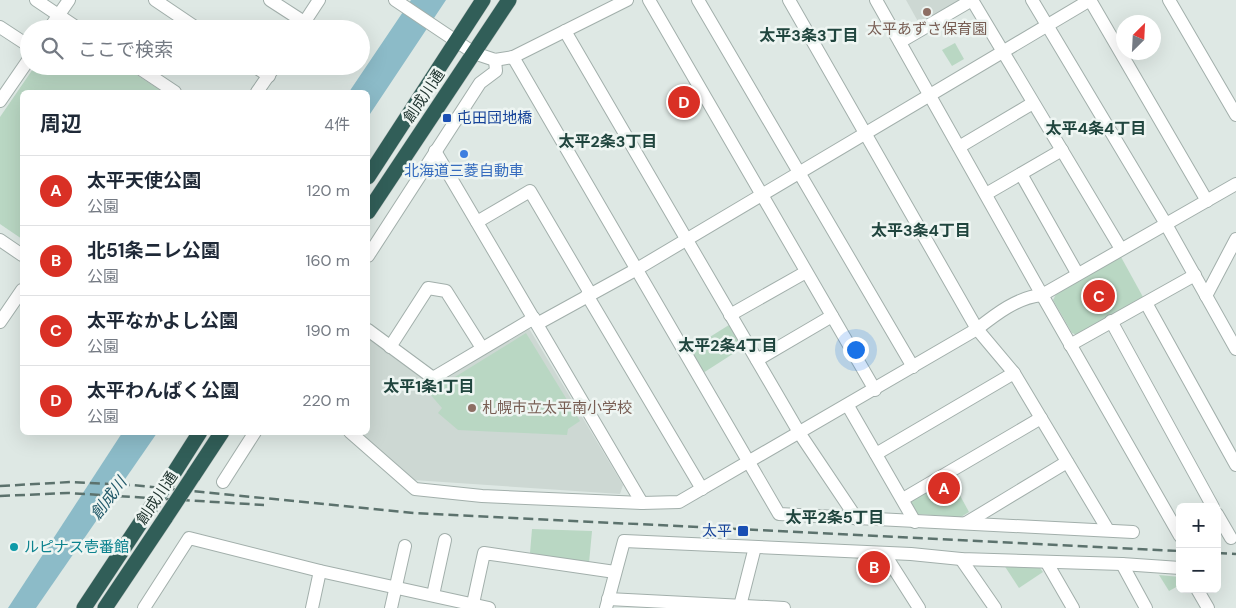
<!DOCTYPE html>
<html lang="ja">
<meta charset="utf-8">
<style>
body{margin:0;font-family:"DM Sans","Noto Sans JP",sans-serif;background:#f2f2f3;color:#1f2937}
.controls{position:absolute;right:15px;bottom:15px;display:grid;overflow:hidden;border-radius:8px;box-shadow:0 5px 20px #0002}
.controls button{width:45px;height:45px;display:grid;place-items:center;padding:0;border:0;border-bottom:1px solid #e0e1e3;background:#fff;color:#1f2937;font:25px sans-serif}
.compass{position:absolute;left:1116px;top:15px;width:45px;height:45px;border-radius:50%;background:#fff;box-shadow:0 5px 20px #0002;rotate:24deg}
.you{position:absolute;left:855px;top:349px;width:18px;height:18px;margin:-12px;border:4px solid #fff;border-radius:50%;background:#1a73e8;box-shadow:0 0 0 8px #1a73e833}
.badge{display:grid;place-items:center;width:32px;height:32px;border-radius:50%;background:#d93025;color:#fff;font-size:16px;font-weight:700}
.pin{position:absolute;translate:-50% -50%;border:2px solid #fff;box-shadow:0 1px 5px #0006}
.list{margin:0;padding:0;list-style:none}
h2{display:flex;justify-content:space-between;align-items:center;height:65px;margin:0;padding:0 20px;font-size:21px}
h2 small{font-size:16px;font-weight:400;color:#747a83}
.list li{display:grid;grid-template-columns:32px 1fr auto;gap:15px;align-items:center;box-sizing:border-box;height:70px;padding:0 20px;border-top:1px solid #e0e1e3}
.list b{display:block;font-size:19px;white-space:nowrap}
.list p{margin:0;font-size:16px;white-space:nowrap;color:#747a83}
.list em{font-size:16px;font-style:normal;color:#747a83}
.icon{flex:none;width:28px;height:28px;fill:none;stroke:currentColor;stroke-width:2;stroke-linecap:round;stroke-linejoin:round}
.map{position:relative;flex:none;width:1236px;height:608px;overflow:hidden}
.search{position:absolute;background:#fff;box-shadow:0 5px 20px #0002;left:20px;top:20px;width:350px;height:55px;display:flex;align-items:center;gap:12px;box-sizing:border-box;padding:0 18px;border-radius:28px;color:#747a83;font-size:19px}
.panel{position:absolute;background:#fff;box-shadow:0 5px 20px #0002;left:20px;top:90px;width:350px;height:345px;border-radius:8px}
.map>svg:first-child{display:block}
.built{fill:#cdd8d3}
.green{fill:#b9d7c3}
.water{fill:#8cbbc8}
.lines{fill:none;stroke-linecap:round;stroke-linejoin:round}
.minor-casing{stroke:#a2afab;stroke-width:14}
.highway-casing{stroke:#bdc3c1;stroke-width:16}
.minor{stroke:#fff;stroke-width:12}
.highway{stroke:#315e58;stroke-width:15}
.rail{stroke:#5c726d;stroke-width:2.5;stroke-dasharray:10 5;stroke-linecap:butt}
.highway-bridge-casing{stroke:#bdc3c1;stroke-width:16;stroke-linecap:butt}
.highway-bridge{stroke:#315e58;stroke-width:15}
.education-dot{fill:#8d6e63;stroke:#eef5f2;stroke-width:2}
.transit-dot{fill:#1a4fb4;stroke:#eef5f2;stroke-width:2}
.shop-dot{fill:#3f7fe0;stroke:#eef5f2;stroke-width:2}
.culture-dot{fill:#0f9aa8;stroke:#eef5f2;stroke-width:2}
.labels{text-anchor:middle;stroke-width:5;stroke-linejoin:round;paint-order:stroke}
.education-label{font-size:15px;fill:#785e54;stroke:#eef5f2}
.street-label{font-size:15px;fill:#223631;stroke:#eef5f2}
.transit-label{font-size:15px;fill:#164399;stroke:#eef5f2;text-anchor:start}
.shop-label{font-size:15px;fill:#366cbe;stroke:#eef5f2}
.culture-label{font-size:15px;fill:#0d838f;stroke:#eef5f2;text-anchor:start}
.neighbourhood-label{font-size:16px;font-weight:bold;fill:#20453e;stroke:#eef5f2}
.water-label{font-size:16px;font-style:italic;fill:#235a6a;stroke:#eef5f2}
</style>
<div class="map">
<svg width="1236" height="608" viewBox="0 0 1236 608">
<rect width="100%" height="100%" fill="#dee8e4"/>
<g class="built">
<path d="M906,0H963L920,25Z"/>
<path d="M527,325L623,485L620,494L413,480L360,433L368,432V338L430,384Z"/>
</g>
<g class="green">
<path d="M955,43L964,59L952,66L942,50Z"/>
<path d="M35,66H123L163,92H22V239L0,224V117Z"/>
<path d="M688,86L700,106L681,118L668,98Z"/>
<path d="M1121,257L1143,297L1077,335L1072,333L1053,300L1056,294Z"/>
<path d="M729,325L742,348L703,373L689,350Z"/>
<path d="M526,333L580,421L568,429L567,435L458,430L438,413L442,408L429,393Z"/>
<path d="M950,477L969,512L961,517L917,514L911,502L912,500Z"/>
<path d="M532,529L592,531L589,563L530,553Z"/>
<path d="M864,558L879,559L891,577L864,576Z"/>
<path d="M1002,562L1038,565L1043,572L1019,588Z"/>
<path d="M1159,575L1180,577V585L1169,591Z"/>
</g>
<g class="water">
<path d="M411,0H446L368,117V92H349Z"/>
<path d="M122,433H157L36,608H8Z"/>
</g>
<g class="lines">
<defs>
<g id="minor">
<path d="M36,0L79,29"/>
<path d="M155,0L198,29"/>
<path d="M270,0L304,22"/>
<path d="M395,0L474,53L495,60L513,57L627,0"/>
<path d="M649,0L875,390"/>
<path d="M698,0L913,367"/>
<path d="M789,0L977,329L1014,373L1108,530"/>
<path d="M876,0L1042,295L1236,184"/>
<path d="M1032,0L1163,219L1236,349"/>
<path d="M1090,0L1207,201"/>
<path d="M1169,0L1236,115"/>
<path d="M0,27L29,46"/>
<path d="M49,29L69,0"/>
<path d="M300,29L319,0"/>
<path d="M565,31L800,434L857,519"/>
<path d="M900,42L972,0L1121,249"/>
<path d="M513,57L779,514L1133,532"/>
<path d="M136,66L175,92"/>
<path d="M254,66L269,76"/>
<path d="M257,92L275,66"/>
<path d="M0,101L29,59"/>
<path d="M959,147L1033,103"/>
<path d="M435,151L642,503L679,502L977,329C996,314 1018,297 1042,295L1180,536"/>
<path d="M1021,174L1077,273"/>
<path d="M986,194L1062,150"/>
<path d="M477,222L530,191L590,293"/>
<path d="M0,240L22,255"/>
<path d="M368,256L480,83L496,71L495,60"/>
<path d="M587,295L702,489"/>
<path d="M1206,296L1236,239"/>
<path d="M1146,303L1236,465"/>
<path d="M730,315L806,272"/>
<path d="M1111,321L1213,507"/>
<path d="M0,322L22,290"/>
<path d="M537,324L637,269L1090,0"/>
<path d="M368,330L433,378L534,318"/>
<path d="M1070,345L1195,275"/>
<path d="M390,347L428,288L446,291L482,348"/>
<path d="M757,360L832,316"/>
<path d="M848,406L915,522"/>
<path d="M350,432L415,489L482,496L642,503"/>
<path d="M876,454L1014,373"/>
<path d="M223,482L255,432"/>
<path d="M903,499L1041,418"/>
<path d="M1217,514L1231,538"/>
<path d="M966,523L1067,462"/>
<path d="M884,553L919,608"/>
<path d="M961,559L995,608"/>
<path d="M1047,563L1073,608"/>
<path d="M1122,564L1146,608"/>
<path d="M1197,589L1208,608"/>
<path d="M433,595L445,540"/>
<path d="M608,599L784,608"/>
<path d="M740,606L755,547"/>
<path d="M144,608L189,538L320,571L489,608"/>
<path d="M312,608L320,571"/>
<path d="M391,608L405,546"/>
<path d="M472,608L484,553L615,572"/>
<path d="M606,608L624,541L911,554L961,559L1122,564L1180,568"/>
</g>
<g id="highway">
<path d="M368,177L483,0"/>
<path d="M368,212L509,0"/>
<path d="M172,476L200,432"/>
<path d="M193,476L222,432"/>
<path d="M84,608L145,516"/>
<path d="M105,608L166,517"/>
</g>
</defs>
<use href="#minor" class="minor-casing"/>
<use href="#highway" class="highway-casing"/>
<use href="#minor" class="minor"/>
<use href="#highway" class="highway"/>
<g class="rail">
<path d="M0,486L71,482L132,485L414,513L1180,551"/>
<path d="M0,496L68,493L264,505"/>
<path d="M1217,553L1236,554"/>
</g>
<defs>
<g id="highway-bridge">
<path d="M145,516L172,476"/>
<path d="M166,517L193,476"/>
</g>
</defs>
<use href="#highway-bridge" class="highway-bridge-casing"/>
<use href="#highway-bridge" class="highway-bridge"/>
</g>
<g class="education-dot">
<circle cx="927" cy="12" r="5"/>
<circle cx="472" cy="408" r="5"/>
</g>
<g class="transit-dot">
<rect x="442" y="113" width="10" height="10" rx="2.5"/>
<rect x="737" y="525" width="12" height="12" rx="2.5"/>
</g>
<circle class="shop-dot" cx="464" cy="154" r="5"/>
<circle class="culture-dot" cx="14" cy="547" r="5"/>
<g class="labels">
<g class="education-label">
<text x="927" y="34">太平あずさ保育園</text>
<text x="482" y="413" text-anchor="start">札幌市立太平南小学校</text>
</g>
<g class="street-label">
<text transform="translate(424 96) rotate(-56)" y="5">創成川通</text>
<text transform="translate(157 498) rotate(-56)" y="5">創成川通</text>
</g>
<g class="transit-label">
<text x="457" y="123">屯田団地橋</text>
<text x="732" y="536" text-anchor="end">太平</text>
</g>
<g class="shop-label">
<text x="464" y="176">北海道三菱自動車</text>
</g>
<g class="culture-label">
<text x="24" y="552">ルピナス壱番館</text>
</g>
<g class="neighbourhood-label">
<text x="809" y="41">太平3条3丁目</text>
<text x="1096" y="134">太平4条4丁目</text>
<text x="608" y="147">太平2条3丁目</text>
<text x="921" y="236">太平3条4丁目</text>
<text x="728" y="351">太平2条4丁目</text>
<text x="429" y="392">太平1条1丁目</text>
<text x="835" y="523">太平2条5丁目</text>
</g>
<g class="water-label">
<text transform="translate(108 498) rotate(-53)" y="6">創成川</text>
</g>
</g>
</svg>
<div class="controls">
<button>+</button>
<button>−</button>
</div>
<svg class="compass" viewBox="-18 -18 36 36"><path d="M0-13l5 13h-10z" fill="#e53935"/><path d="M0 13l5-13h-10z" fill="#747a83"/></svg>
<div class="you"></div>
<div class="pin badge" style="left:944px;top:488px">A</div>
<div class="pin badge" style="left:874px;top:567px">B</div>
<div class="pin badge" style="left:1099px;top:296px">C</div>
<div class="pin badge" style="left:684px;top:102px">D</div>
<div class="search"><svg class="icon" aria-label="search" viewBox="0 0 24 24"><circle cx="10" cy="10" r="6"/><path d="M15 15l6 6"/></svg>ここで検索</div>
<section class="panel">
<h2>周辺<small>4件</small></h2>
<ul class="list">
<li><span class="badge">A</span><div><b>太平天使公園</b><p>公園</p></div><em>120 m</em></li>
<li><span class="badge">B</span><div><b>北51条ニレ公園</b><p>公園</p></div><em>160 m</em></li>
<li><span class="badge">C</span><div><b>太平なかよし公園</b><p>公園</p></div><em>190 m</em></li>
<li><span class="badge">D</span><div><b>太平わんぱく公園</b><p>公園</p></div><em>220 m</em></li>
</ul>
</section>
</div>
